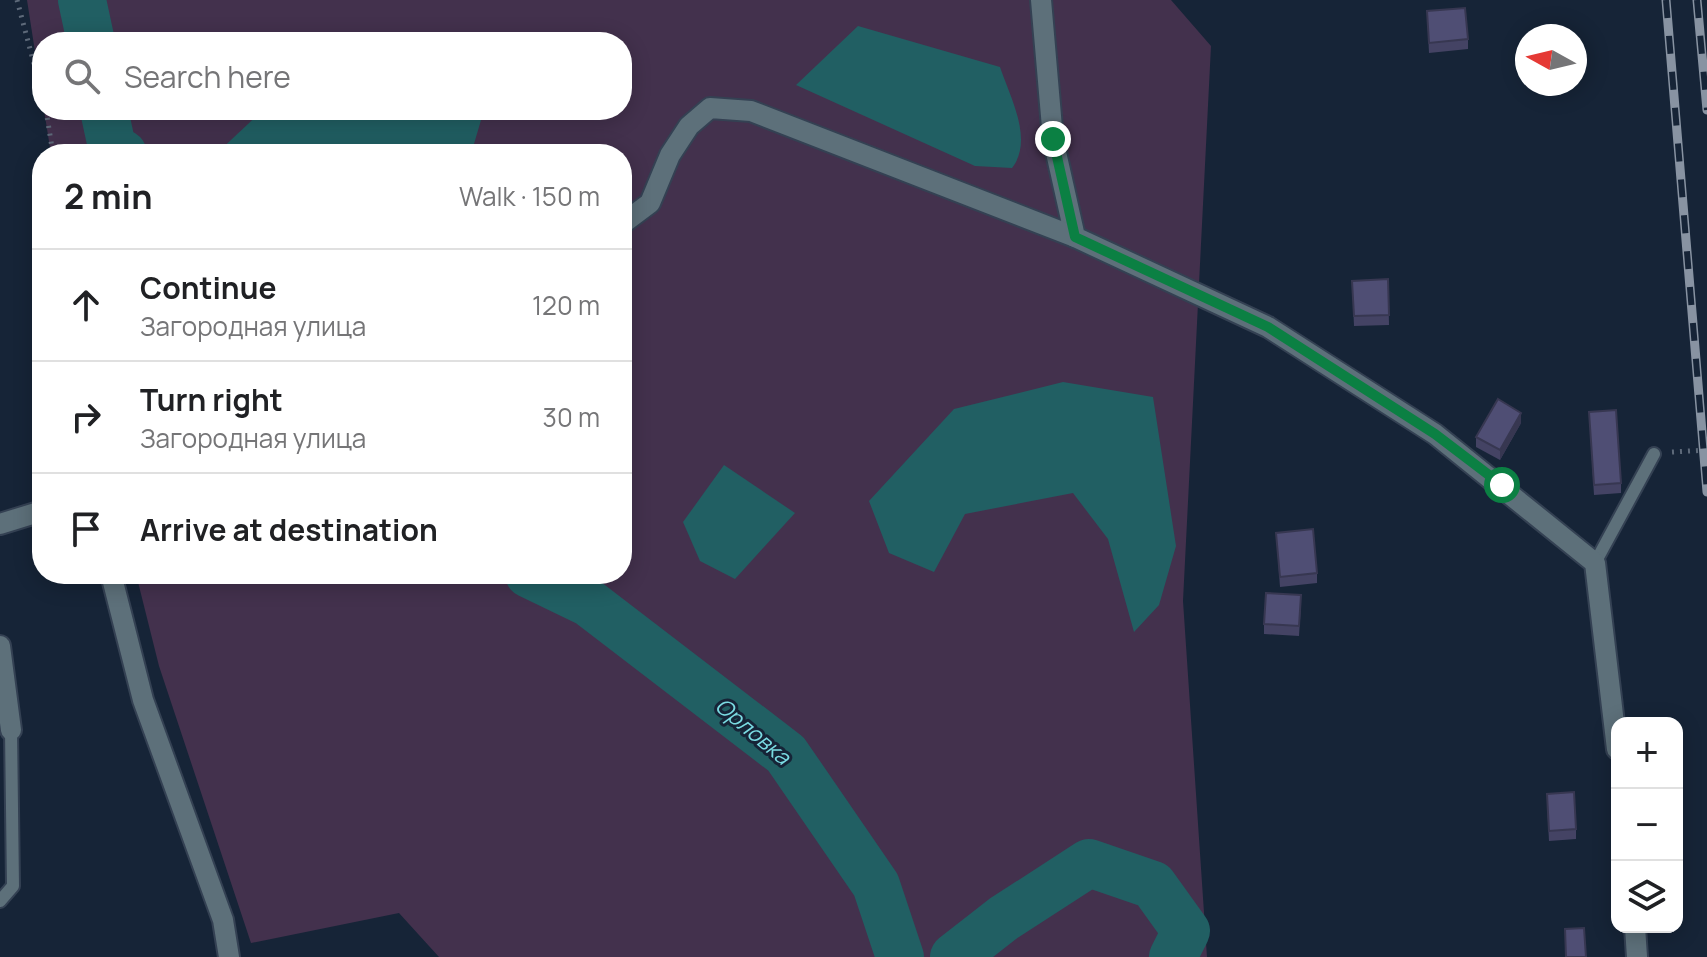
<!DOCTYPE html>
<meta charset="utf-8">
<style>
body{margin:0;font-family:Manrope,sans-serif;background:#f6f6f6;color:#202124}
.controls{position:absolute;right:24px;bottom:24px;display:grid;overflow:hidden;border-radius:16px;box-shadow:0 4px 20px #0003}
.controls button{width:72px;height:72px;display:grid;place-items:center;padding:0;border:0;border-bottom:2px solid #e0e0e0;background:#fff;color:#202124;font:40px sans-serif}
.compass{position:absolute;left:1515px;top:24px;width:72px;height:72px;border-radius:50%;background:#fff;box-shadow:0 4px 20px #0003;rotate:278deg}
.stop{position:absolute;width:24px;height:24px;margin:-18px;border:6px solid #0b8043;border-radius:50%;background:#fff}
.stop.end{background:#0b8043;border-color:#fff;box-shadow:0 2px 8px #0008}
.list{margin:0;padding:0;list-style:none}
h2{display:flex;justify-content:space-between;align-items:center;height:104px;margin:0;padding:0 32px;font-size:34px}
h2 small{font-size:26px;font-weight:400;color:#757577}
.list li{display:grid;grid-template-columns:52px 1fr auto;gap:24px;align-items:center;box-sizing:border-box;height:112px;padding:0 32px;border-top:2px solid #e0e0e0}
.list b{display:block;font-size:30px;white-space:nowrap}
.list p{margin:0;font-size:26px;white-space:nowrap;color:#757577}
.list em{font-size:26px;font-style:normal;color:#757577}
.icon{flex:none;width:44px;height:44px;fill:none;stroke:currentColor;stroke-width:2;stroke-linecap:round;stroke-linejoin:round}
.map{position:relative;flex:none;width:1707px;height:957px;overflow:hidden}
.search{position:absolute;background:#fff;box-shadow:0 4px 20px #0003;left:32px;top:32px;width:600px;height:88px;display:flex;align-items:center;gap:20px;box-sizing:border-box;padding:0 28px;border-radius:32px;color:#757577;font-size:30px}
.panel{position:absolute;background:#fff;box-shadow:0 4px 20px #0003;left:32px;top:144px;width:600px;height:440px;border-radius:32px}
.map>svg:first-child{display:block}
.green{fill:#43314d}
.water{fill:#215f63}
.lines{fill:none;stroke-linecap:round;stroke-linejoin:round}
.river{stroke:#215f63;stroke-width:48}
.service-casing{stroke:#344153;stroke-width:16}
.minor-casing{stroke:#344153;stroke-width:24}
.path{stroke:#5e6a7a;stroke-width:5;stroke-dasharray:2 6;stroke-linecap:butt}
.service{stroke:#5d707a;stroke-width:12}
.minor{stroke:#5d707a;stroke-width:20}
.rail-casing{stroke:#8893a2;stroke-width:9}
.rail{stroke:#162437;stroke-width:6;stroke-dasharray:18;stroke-linecap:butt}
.wall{fill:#444364}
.shaded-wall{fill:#373751}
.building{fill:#4f4e74;stroke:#373751;stroke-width:2}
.route{stroke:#0b8043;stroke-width:10}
.labels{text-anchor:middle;stroke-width:6;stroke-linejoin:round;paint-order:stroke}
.water-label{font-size:22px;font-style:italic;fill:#7adbe2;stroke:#162437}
</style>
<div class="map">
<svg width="1707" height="957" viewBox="0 0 1707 957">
<rect width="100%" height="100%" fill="#162437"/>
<path class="green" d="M27,0H1171L1211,46L1183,601L1207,957H439L399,913L251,943L159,666L136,574H622V154H51L44,110H622V42H42V97Z"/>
<g class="water">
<path d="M858,26L1000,67C1010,97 1034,140 1012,168L975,166L796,85Z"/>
<path d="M263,110H484L471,154H216Z"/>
<path d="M1063,382L1153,397L1176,546L1159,605L1134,632L1108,539L1073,493L965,514L934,572L889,553L869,501L954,409Z"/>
<path d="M724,465L795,513L735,579L700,561L683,522Z"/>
</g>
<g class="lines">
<g class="river">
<path d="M82,0L91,42"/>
<path d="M104,110L112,147L123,154"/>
<path d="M529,574L589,603L786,754L876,885L900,957"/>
<path d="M954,957L1004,918L1089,863L1153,885L1186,931L1173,957"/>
</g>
<defs>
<g id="service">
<path d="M1595,563L1654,454"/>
<path d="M0,901L13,886L11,730"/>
</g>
<g id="minor">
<path d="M1041,0L1053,139L1075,237L1268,327L1435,434L1595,563L1617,749"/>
<path d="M622,224L650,203L670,155L689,126L710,108L751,111L1075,237"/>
<path d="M0,524L42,511"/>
<path d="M111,574L143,700L223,920L229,957"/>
<path d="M0,646L11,730"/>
<path d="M1635,927L1637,957"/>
</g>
</defs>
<use href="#service" class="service-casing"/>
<use href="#minor" class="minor-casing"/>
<g class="path">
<path d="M17,0L42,94"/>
<path d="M46,110L53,154"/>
<path d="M1672,452L1707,450"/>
</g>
<use href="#service" class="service"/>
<use href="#minor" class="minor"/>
<defs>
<g id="rail">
<path d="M1666,0L1707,492"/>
<path d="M1697,0L1707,110"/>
</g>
</defs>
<use href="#rail" class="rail-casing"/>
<use href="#rail" class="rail"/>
</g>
<g class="wall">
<path d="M1427,11L1468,39V49L1429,53Z"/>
<path d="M1388,279L1389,325L1354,326L1352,281Z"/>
<path d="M1589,412L1621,483V493L1594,495Z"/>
<path d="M1521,423L1500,460L1476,447V437Z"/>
<path d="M1276,533L1317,573V583L1280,587Z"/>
<path d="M1301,605L1299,636L1264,634V624Z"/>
<path d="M1547,804L1576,829V839L1549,841Z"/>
</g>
<path class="shaded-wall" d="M1521,413V423L1500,460V450Z"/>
<g class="building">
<path d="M1465,8L1468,39L1429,43L1427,11Z"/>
<path d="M1388,279L1389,315L1354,316L1352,281Z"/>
<path d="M1498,399L1521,413L1500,450L1476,437Z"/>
<path d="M1616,410L1621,483L1594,485L1589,412Z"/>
<path d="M1313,529L1317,573L1280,577L1276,533Z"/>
<path d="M1266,593L1301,595L1299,626L1264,624Z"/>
<path d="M1574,792L1576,829L1549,831L1547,794Z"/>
<path d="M1584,928L1586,957H1566L1565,929Z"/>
</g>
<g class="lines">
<path class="route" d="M1053,139L1075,237L1268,327L1435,434L1502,485"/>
</g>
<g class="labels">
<g class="water-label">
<text transform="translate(753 731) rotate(40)" y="8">Орловка</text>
</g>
</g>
</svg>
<div class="controls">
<button>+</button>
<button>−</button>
<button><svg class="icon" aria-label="layers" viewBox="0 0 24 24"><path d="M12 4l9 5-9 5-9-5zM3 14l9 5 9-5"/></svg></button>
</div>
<svg class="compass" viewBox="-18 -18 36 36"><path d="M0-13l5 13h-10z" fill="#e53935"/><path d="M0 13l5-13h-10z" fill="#757577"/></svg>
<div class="stop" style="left:1502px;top:485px"></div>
<div class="stop end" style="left:1053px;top:139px"></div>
<div class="search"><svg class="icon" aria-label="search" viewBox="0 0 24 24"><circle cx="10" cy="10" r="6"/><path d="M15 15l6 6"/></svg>Search here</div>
<section class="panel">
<h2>2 min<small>Walk · 150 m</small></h2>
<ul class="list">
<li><svg class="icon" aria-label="ahead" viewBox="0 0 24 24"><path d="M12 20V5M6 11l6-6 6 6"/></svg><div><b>Continue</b><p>Загородная улица</p></div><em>120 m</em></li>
<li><svg class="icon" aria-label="right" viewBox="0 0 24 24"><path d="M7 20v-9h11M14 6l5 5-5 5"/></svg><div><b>Turn right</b><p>Загородная улица</p></div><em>30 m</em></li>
<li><svg class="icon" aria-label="arrive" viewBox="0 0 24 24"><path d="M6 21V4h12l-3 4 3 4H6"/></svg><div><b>Arrive at destination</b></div></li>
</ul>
</section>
</div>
